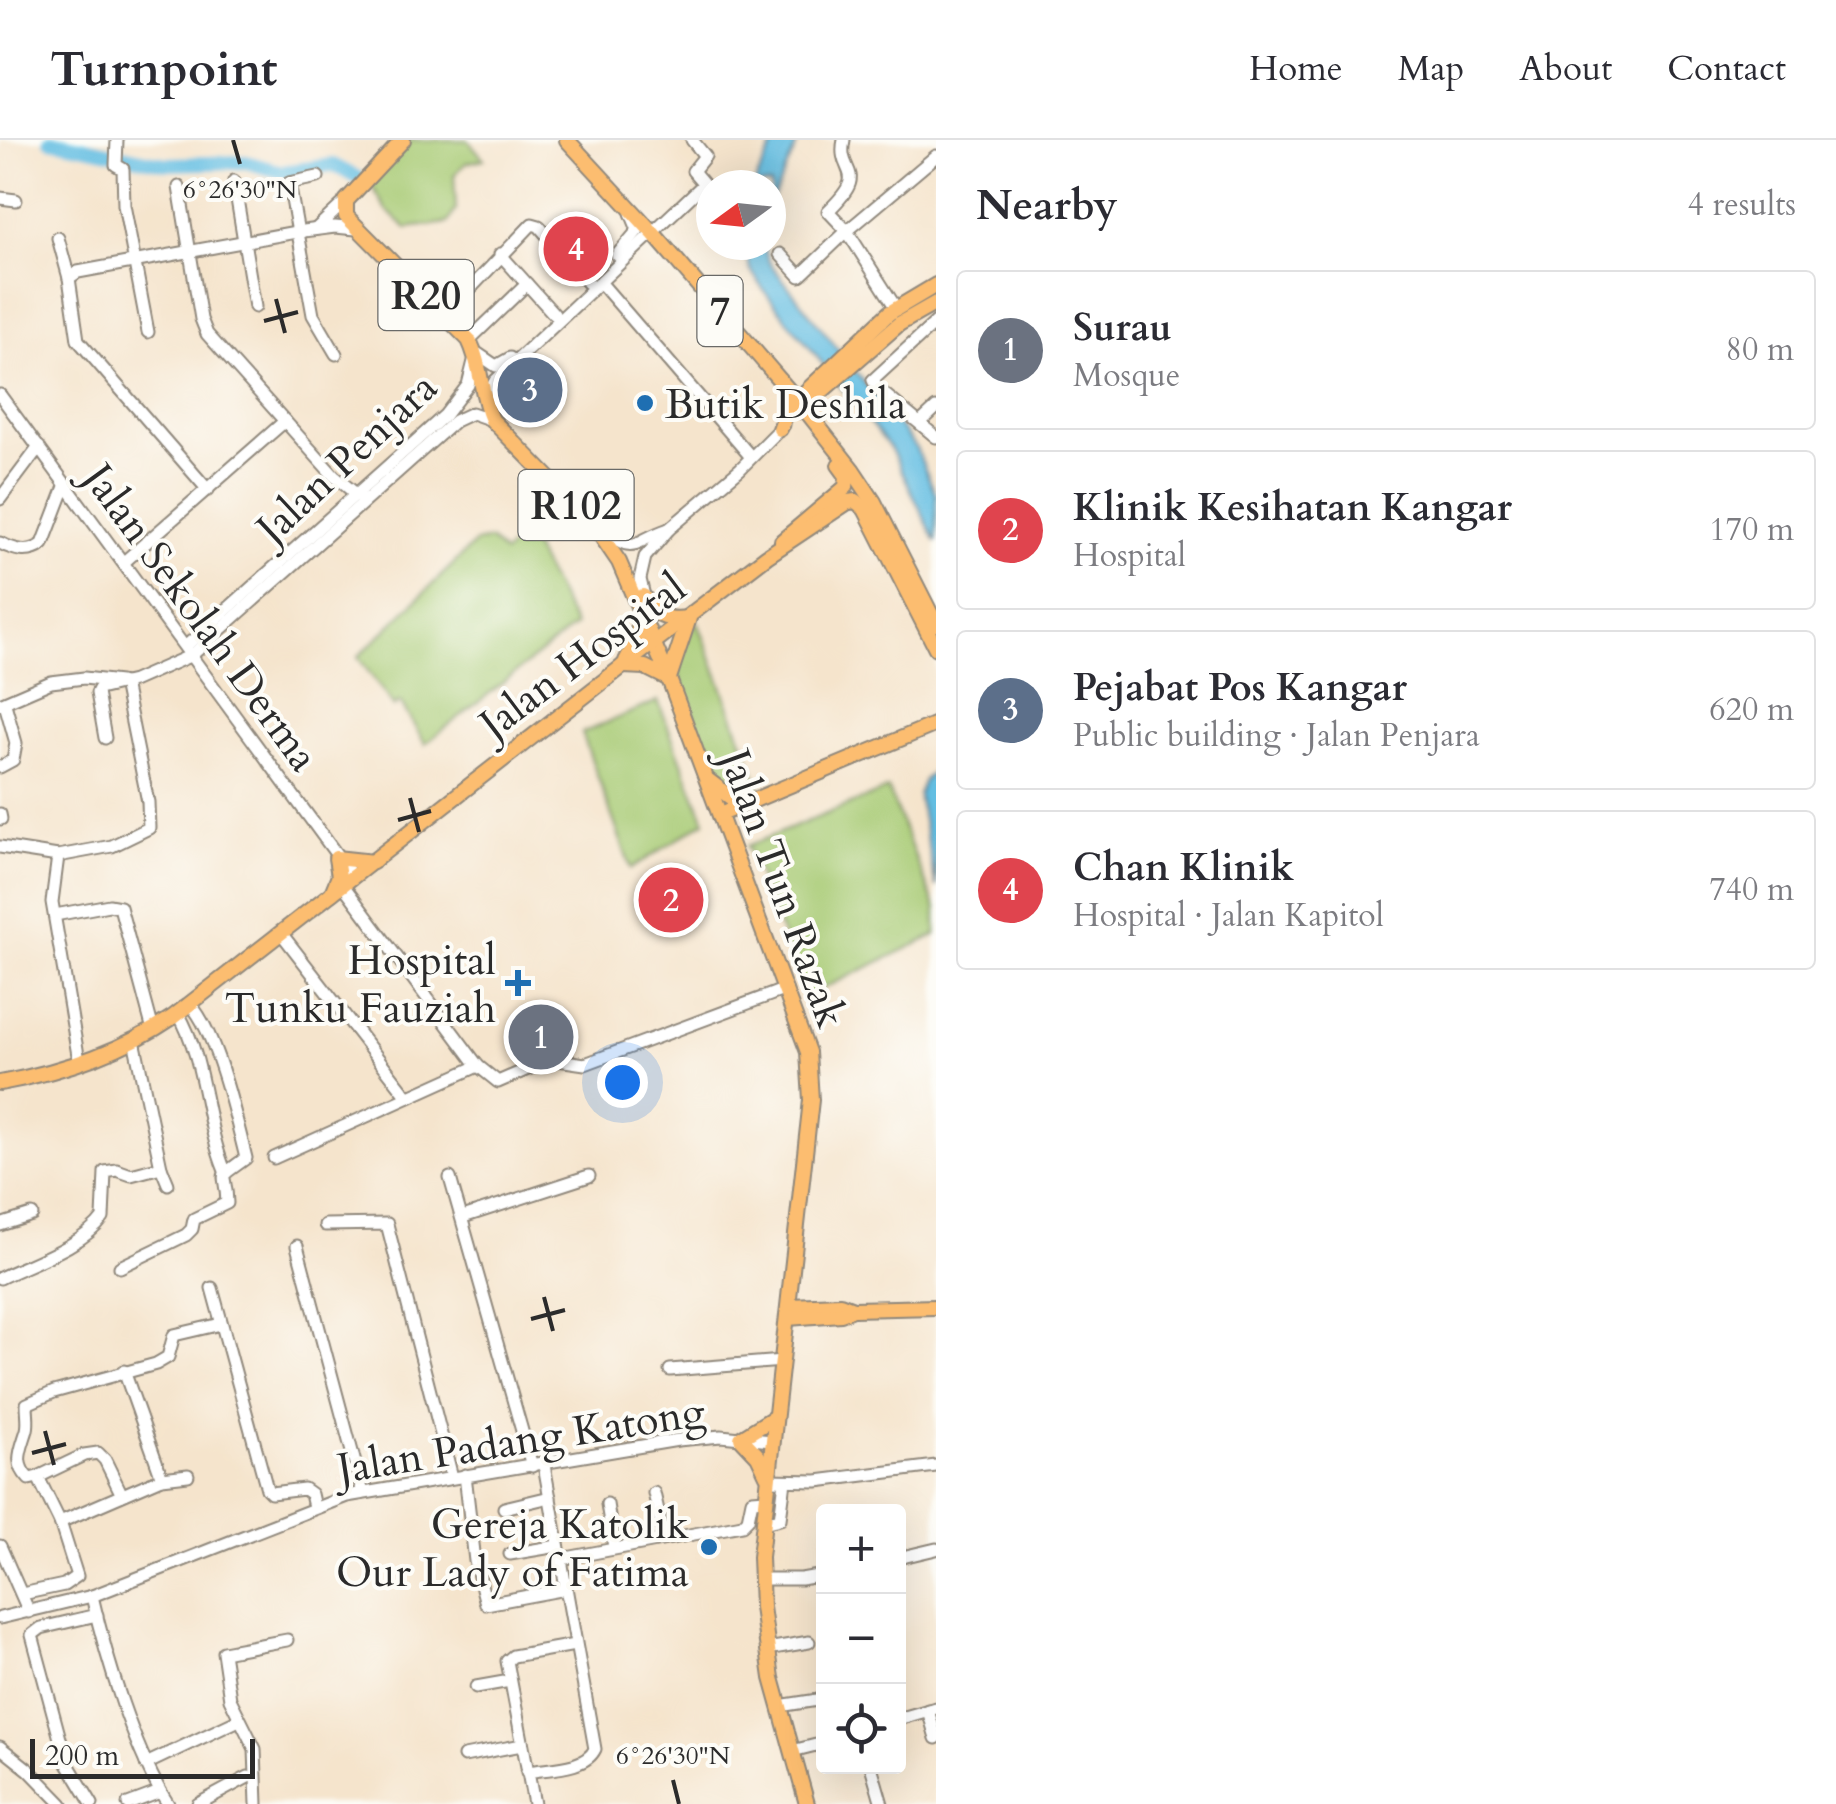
<!DOCTYPE html>
<meta charset="utf-8">
<style>
body{margin:0;font-family:Cardo,serif;background:#f7f7f7;color:#2b2b33}
.controls{position:absolute;right:30px;bottom:30px;display:grid;overflow:hidden;border-radius:10px;box-shadow:0 10px 40px #0002}
.controls button{width:90px;height:90px;display:grid;place-items:center;padding:0;border:0;border-bottom:2px solid #e1e1e2;background:#fff;color:#2b2b33;font:50px sans-serif}
.compass{position:absolute;left:696px;top:30px;width:90px;height:90px;border-radius:50%;background:#fff;box-shadow:0 10px 40px #0002;rotate:255deg}
.scale{position:absolute;left:30px;bottom:25px;width:225px;box-sizing:border-box;padding-left:10px;border:5px solid #2b2b2b;border-top:0;font-size:28px;line-height:35px;white-space:nowrap;color:#2b2b2b;-webkit-text-stroke:8px #fdfcf7;paint-order:stroke}
.you{position:absolute;left:622px;top:942px;width:35px;height:35px;margin:-25px;border:8px solid #fff;border-radius:50%;background:#1a73e8;box-shadow:0 0 0 15px #1a73e833}
.badge{display:grid;place-items:center;width:65px;height:65px;border-radius:50%;background:#b45309;color:#fff;font-size:32px;font-weight:700}
.pin{position:absolute;translate:-50% -50%;border:5px solid #fff;box-shadow:0 2px 10px #0006}
.list{margin:0;padding:0;list-style:none}
h2{display:flex;justify-content:space-between;align-items:center;height:130px;margin:0;padding:0 40px;font-size:42px}
h2 small{font-size:32px;font-weight:400;color:#7c7c81}
.list li{display:grid;grid-template-columns:65px 1fr auto;gap:30px;align-items:center;box-sizing:border-box;height:160px;margin:0 20px 20px;padding:0 20px;border:2px solid #e1e1e2;border-radius:10px}
.list b{display:block;font-size:38px;white-space:nowrap}
.list p{margin:0;font-size:32px;white-space:nowrap;color:#7c7c81}
.list em{font-size:32px;font-style:normal;color:#7c7c81}
.icon{flex:none;width:55px;height:55px;fill:none;stroke:currentColor;stroke-width:2;stroke-linecap:round;stroke-linejoin:round}
.map{position:relative;flex:none;width:936px;height:1664px;overflow:hidden}
header{display:flex;align-items:center;gap:60px;box-sizing:border-box;height:140px;padding:0 50px;background:#fff;border-bottom:2px solid #e1e1e2}
header strong{font-size:48px}
nav{display:flex;gap:55px;margin-inline-start:auto;font-size:35px}
main{display:flex}
aside{flex:1;background:#fff}
.map>svg:first-child{display:block}
.green{fill:#a8cb74;stroke:#6a7b50;stroke-width:2.5}
.water{fill:#64bee2;stroke:#487486;stroke-width:2.5}
.lines{fill:none;stroke-linecap:round;stroke-linejoin:round}
.river{stroke:#64bee2;stroke-width:14}
.minor-casing{stroke:#90887c;stroke-width:15}
.major-casing{stroke:#90887c;stroke-width:18}
.minor{stroke:#fff;stroke-width:11}
.major{stroke:#fcbd6f;stroke-width:14}
.ticks{fill:none;stroke:#2b2b2b;stroke-width:4}
.poi-dot{fill:#1f6fb2;stroke:#fdfcf7;stroke-width:4}
.labels{text-anchor:middle;stroke-width:8;stroke-linejoin:round;paint-order:stroke}
.shield{fill:#fdfcf7;stroke:#6a6a68;stroke-width:2.5}
.shield-label{font-size:40px;font-weight:bold;fill:#2b2b2b}
.poi-label{font-size:42px;fill:#2b2b2b;stroke:#fdfcf7;text-anchor:end}
.street-label{font-size:42px;fill:#2b2b2b;stroke:#fdfcf7}
.ticks-label{font-size:25px;text-anchor:middle;fill:#2b2b2b;stroke:#fdfcf7;stroke-width:8;stroke-linejoin:round;paint-order:stroke}
</style>
<header>
<strong>Turnpoint</strong>
<nav><a>Home</a><a>Map</a><a>About</a><a>Contact</a></nav>
</header>
<main>
<div class="map">
<svg width="936" height="1664" viewBox="0 0 936 1664">
<rect width="100%" height="100%" fill="#fdfcf7"/>
<filter id="ink" filterUnits="userSpaceOnUse"><feTurbulence type="fractalNoise" baseFrequency=".01" numOctaves="2"/><feDisplacementMap in="SourceGraphic" scale="20" xChannelSelector="R" yChannelSelector="G"/><feConvolveMatrix kernelMatrix="1 2 1 2 8 2 1 2 1" color-interpolation-filters="sRGB"/></filter>
<filter id="wash" filterUnits="userSpaceOnUse"><feTurbulence type="fractalNoise" baseFrequency=".0048" numOctaves="4" result="noise"/><feDisplacementMap in="SourceGraphic" scale="40" xChannelSelector="R" yChannelSelector="G"/><feGaussianBlur stdDeviation="2.25" result="paint"/><feColorMatrix in="noise" values="0 0 0 0 0 0 0 0 0 0 0 0 0 0 0 0 0 1.4 0 .05"/><feComposite in="paint" operator="in"/></filter>
<g filter="url(#wash)">
<rect width="100%" height="100%" fill="#f5e4cc"/>
<g class="green">
<path d="M411,0H468L484,19L466,23L454,35L456,69L448,83L407,88L387,71L370,43Z"/>
<path d="M525,392L575,486L425,604L400,562L394,567L358,517L475,403L490,400L504,414Z"/>
<path d="M698,482L760,648L736,652L717,641L679,537C676,519 686,496 698,482Z"/>
<path d="M658,561L705,681L631,729L582,593Z"/>
<path d="M888,649L936,769V795L807,856L747,706Z"/>
</g>
<g class="water">
<path d="M776,0H799L771,63V45H754Z"/>
<path d="M744,105H763L769,122L916,308L936,355V402L891,309L765,152L750,129Z"/>
<path d="M936,629V747L918,655L924,640Z"/>
</g>
<g class="lines">
<path class="river" d="M50,0L167,24L246,22L282,32L333,25L358,38"/>
</g>
</g>
<g filter="url(#ink)">
<g class="lines">
<defs>
<g id="minor">
<path d="M117,0L116,25L123,29L124,65L148,192"/>
<path d="M844,0C836,35 872,29 828,71L847,91L896,168"/>
<path d="M318,37L289,43L313,175L336,214"/>
<path d="M234,41L255,167"/>
<path d="M179,47L201,179L207,194L334,336L361,358"/>
<path d="M0,58L16,60"/>
<path d="M316,89L346,61"/>
<path d="M58,98L69,138L78,200L208,350"/>
<path d="M500,114L554,174"/>
<path d="M780,114L800,136L847,91L936,16"/>
<path d="M617,115L638,90L631,73"/>
<path d="M69,138L78,132L296,92L335,87L356,89"/>
<path d="M600,142L751,317"/>
<path d="M445,175L532,84L539,86L588,143"/>
<path d="M936,182L873,240L877,248L936,297"/>
<path d="M469,200L527,144"/>
<path d="M474,211L496,226L510,218"/>
<path d="M0,255L353,737"/>
<path d="M490,261V251L495,241L704,44L693,31L705,16L692,0"/>
<path d="M921,282L936,268"/>
<path d="M0,359L39,307"/>
<path d="M598,387C638,417 630,402 669,389"/>
<path d="M0,403C14,410 29,415 43,404L66,344"/>
<path d="M124,422L285,281"/>
<path d="M646,465L640,439L645,417L669,389L740,329L784,285"/>
<path d="M186,506L445,275L468,245L474,221"/>
<path d="M0,564L51,542L84,538L120,542"/>
<path d="M105,598L97,553L99,549L133,541L192,515L455,281L472,273L492,280"/>
<path d="M0,627L13,620L16,603L5,564"/>
<path d="M0,674L1,679"/>
<path d="M0,707L58,716L112,706L149,688L148,662L124,543"/>
<path d="M58,716L52,762L79,921"/>
<path d="M343,745L478,926L498,942L551,919L585,924L786,849"/>
<path d="M55,775L109,765L120,767L153,890"/>
<path d="M281,793L408,957"/>
<path d="M178,873C206,921 204,980 225,1031"/>
<path d="M134,900L161,1027L168,1044"/>
<path d="M274,1018L478,926"/>
<path d="M450,1038L532,1326"/>
<path d="M463,1077L589,1036"/>
<path d="M0,1085L32,1075"/>
<path d="M325,1085L387,1084L452,1337"/>
<path d="M297,1106L363,1353"/>
<path d="M120,1127L186,1095L192,1089L194,1079L227,1063C226,1027 214,1042 246,1018C236,978 217,893 190,864"/>
<path d="M0,1138C31,1123 84,1105 103,1078L105,1032L117,1030L131,1035L161,1027"/>
<path d="M212,1148L267,1349L271,1353L304,1349L311,1354L314,1367"/>
<path d="M670,1230L783,1221"/>
<path d="M124,1231L162,1338"/>
<path d="M465,1335L475,1421L486,1464L566,1449"/>
<path d="M38,1337L29,1339C13,1323 21,1310 27,1290C29,1282 27,1273 27,1264L54,1252L156,1224L168,1217L174,1195L221,1184"/>
<path d="M769,1340L817,1341L936,1326"/>
<path d="M654,1353L664,1397"/>
<path d="M607,1364L614,1407"/>
<path d="M504,1368L550,1357"/>
<path d="M60,1382L162,1338L188,1335"/>
<path d="M763,1383L780,1379L785,1341"/>
<path d="M0,1406L29,1472"/>
<path d="M510,1414L558,1406"/>
<path d="M898,1418L936,1409"/>
<path d="M561,1419L742,1385L748,1379L752,1360L766,1359"/>
<path d="M761,1439H801L824,1435"/>
<path d="M22,1454L64,1445L77,1436L60,1382L38,1337L84,1315L98,1313L105,1320L122,1355"/>
<path d="M92,1456C106,1518 134,1611 168,1664"/>
<path d="M0,1478L92,1456L347,1356L678,1300L721,1296L772,1301"/>
<path d="M767,1509L809,1502"/>
<path d="M476,1547L510,1541"/>
<path d="M779,1566L824,1559"/>
<path d="M928,1570L936,1598"/>
<path d="M898,1579L936,1568"/>
<path d="M0,1607L29,1630L62,1664"/>
<path d="M792,1611L824,1603"/>
<path d="M464,1616L522,1605"/>
<path d="M146,1624L239,1580"/>
<path d="M871,1626L882,1664"/>
<path d="M527,1632C548,1628 585,1630 595,1609L544,1325"/>
<path d="M92,1664L66,1621L32,1495L41,1488L97,1475"/>
<path d="M128,1664L160,1652"/>
<path d="M198,1664L248,1637"/>
<path d="M257,1664L255,1609L230,1559L223,1512L287,1500"/>
<path d="M534,1664L507,1521L513,1516L575,1505"/>
</g>
<g id="major">
<path d="M403,0L346,61V76L469,200C482,226 480,254 492,280L591,381L619,422L669,539L808,912L811,960L760,1417L762,1467L772,1538L807,1664"/>
<path d="M567,0L653,93L803,267L852,329L874,362L936,484"/>
<path d="M797,268V260L889,173L936,145"/>
<path d="M799,271L899,184L936,163"/>
<path d="M780,289L787,271L788,254"/>
<path d="M848,362L856,361L865,369L936,508"/>
<path d="M782,401L846,347L847,336L839,325"/>
<path d="M643,456C656,476 664,481 688,478"/>
<path d="M626,521L638,498L639,476"/>
<path d="M623,526L645,527L669,539"/>
<path d="M669,538L689,478"/>
<path d="M709,641L730,657L750,662"/>
<path d="M721,674L936,584"/>
<path d="M332,753L339,736L336,718L373,722"/>
<path d="M0,943C60,932 123,911 173,877L623,526L767,416L848,362"/>
<path d="M789,1166L840,1164L853,1169"/>
<path d="M788,1178L841,1174L853,1169L936,1167"/>
<path d="M767,1335L758,1316L741,1298L775,1277"/>
</g>
</defs>
<use href="#minor" class="minor-casing"/>
<use href="#major" class="major-casing"/>
<use href="#minor" class="minor"/>
<use href="#major" class="major"/>
</g>
</g>
<path class="ticks" d="M233,0L240,24M276,159L285,193M264,181L298,172M410,658L419,692M398,680L431,671M544,1157L553,1191M531,1179L565,1170M45,1291L54,1325M32,1313L66,1304M673,1640L679,1664"/>
<g class="poi-dot">
<circle cx="645" cy="263" r="10"/>
<path d="M513 828h10v10h10v10h-10v10h-10v-10h-10v-10h10z"/>
<circle cx="709" cy="1407" r="10"/>
</g>
<g class="labels">
<g class="shield">
<rect x="378.5" y="120" width="95" height="70" rx="8"/>
<rect x="697.5" y="136" width="45" height="70" rx="8"/>
<rect x="518.5" y="330" width="115" height="70" rx="8"/>
</g>
<g class="shield-label">
<text x="426" y="169">R20</text>
<text x="720" y="185">7</text>
<text x="576" y="379">R102</text>
</g>
<g class="poi-label">
<text x="665" y="278" text-anchor="start">Butik Deshila</text>
<text x="496" y="834">Hospital<tspan x="496" dy="48">Tunku Fauziah</tspan></text>
<text x="689" y="1398">Gereja Katolik<tspan x="689" dy="48">Our Lady of Fatima</tspan></text>
</g>
<g class="street-label">
<text transform="translate(346 317) rotate(-43)" y="15">Jalan Penjara</text>
<text transform="translate(202 477) rotate(54)" y="15">Jalan Sekolah Derma</text>
<text transform="translate(582 515) rotate(-37)" y="15">Jalan Hospital</text>
<text transform="translate(784 748) rotate(70)" y="15">Jalan Tun Razak</text>
<text transform="translate(521 1299) rotate(-9)" y="15">Jalan Padang Katong</text>
</g>
</g>
<g class="ticks-label">
<text x="240" y="58">6°26'30"N</text>
<text x="673" y="1624">6°26'30"N</text>
</g>
</svg>
<div class="controls">
<button>+</button>
<button>−</button>
<button><svg class="icon" aria-label="locate" viewBox="0 0 24 24"><circle cx="12" cy="12" r="6"/><path d="M12 2v4M12 18v4M2 12h4M18 12h4"/></svg></button>
</div>
<svg class="compass" viewBox="-18 -18 36 36"><path d="M0-13l5 13h-10z" fill="#e53935"/><path d="M0 13l5-13h-10z" fill="#7c7c81"/></svg>
<div class="scale">200 m</div>
<div class="you"></div>
<div class="pin badge" style="left:541px;top:897px;background:#6b7280">1</div>
<div class="pin badge" style="left:671px;top:760px;background:#e0444e">2</div>
<div class="pin badge" style="left:530px;top:250px;background:#5c6f8a">3</div>
<div class="pin badge" style="left:576px;top:109px;background:#e0444e">4</div>
</div>
<aside>
<h2>Nearby<small>4 results</small></h2>
<ul class="list">
<li><span class="badge" style="background:#6b7280">1</span><div><b>Surau</b><p>Mosque</p></div><em>80 m</em></li>
<li><span class="badge" style="background:#e0444e">2</span><div><b>Klinik Kesihatan Kangar</b><p>Hospital</p></div><em>170 m</em></li>
<li><span class="badge" style="background:#5c6f8a">3</span><div><b>Pejabat Pos Kangar</b><p>Public building · Jalan Penjara</p></div><em>620 m</em></li>
<li><span class="badge" style="background:#e0444e">4</span><div><b>Chan Klinik</b><p>Hospital · Jalan Kapitol</p></div><em>740 m</em></li>
</ul>
</aside>
</main>
